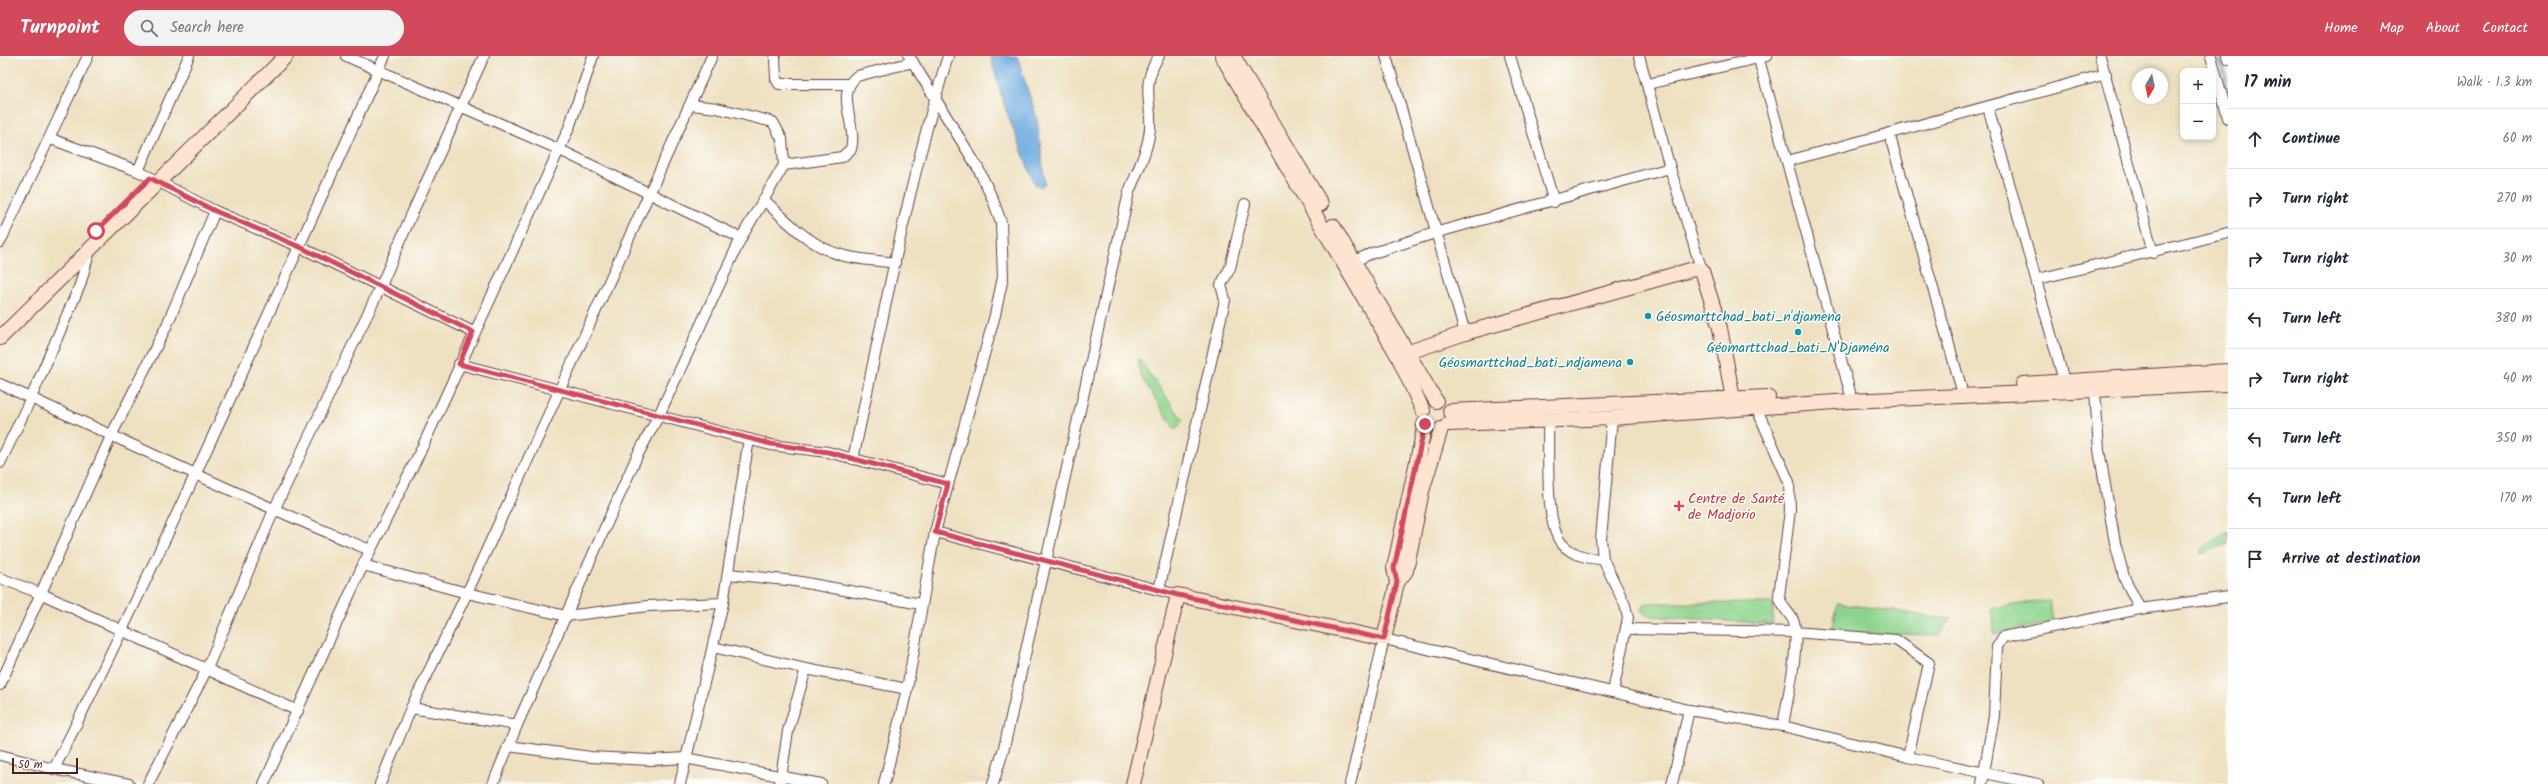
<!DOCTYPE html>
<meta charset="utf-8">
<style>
body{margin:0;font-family:Kalam,sans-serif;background:#f2f2f3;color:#1f2937}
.controls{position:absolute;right:12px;top:12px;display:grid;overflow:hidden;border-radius:8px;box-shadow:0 2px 6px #0003}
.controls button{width:36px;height:36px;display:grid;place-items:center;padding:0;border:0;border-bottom:1px solid #e0e1e3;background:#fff;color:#1f2937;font:20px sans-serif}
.compass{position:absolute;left:2132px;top:12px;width:36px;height:36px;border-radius:50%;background:#fff;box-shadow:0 2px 6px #0003;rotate:189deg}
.scale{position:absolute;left:12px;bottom:10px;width:66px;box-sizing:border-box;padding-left:4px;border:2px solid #4a1f2b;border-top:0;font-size:11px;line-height:14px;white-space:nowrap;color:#4a1f2b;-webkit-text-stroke:3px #fdfcf7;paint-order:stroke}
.stop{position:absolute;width:12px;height:12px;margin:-9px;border:3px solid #d1495b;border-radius:50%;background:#fff}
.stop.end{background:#d1495b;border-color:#fff;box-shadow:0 1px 4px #0008}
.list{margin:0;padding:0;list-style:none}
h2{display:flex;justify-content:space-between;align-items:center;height:52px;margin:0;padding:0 16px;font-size:17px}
h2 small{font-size:13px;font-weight:400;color:#747a83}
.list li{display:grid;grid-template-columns:26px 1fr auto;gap:12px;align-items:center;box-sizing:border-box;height:60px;padding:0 16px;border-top:1px solid #e0e1e3}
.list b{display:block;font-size:15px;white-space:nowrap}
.list em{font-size:13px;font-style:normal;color:#747a83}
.icon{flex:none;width:22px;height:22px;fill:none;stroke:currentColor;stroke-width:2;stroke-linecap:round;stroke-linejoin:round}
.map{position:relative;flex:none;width:2228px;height:728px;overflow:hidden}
header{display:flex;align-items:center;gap:24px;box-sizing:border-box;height:56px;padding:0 20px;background:#d1495b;color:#fff}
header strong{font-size:19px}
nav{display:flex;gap:22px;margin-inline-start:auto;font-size:14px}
.search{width:280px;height:36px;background:#f2f2f3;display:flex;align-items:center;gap:10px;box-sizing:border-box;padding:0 14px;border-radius:22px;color:#747a83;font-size:15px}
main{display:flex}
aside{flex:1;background:#fff}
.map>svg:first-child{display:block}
.green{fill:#8fd48e;stroke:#6c7a5c}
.water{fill:#6dace0;stroke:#5c6686}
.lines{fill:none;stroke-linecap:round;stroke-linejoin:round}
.stream{stroke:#6dace0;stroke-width:2.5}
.street-casing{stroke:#633c42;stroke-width:12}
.secondary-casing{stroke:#633c42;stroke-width:16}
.street{stroke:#fff;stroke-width:10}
.secondary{stroke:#fde4d1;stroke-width:14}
.route{stroke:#d1495b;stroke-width:5}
.culture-dot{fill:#0f9aa8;stroke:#fdfcf7;stroke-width:1.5}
.health-dot{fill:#e0444e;stroke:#fdfcf7;stroke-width:1.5}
.labels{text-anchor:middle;stroke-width:3;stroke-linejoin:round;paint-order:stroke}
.culture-label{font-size:14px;fill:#0d838f;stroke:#fdfcf7;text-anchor:start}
.health-label{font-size:14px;fill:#be3a42;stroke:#fdfcf7;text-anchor:start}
</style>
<header>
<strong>Turnpoint</strong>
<div class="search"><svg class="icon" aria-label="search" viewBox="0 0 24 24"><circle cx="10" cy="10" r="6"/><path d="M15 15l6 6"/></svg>Search here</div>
<nav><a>Home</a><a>Map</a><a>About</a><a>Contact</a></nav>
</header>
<main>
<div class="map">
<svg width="2228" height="728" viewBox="0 0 2228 728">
<rect width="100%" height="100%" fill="#fdfcf7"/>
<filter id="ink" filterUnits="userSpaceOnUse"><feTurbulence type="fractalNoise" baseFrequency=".025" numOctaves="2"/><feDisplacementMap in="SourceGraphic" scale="8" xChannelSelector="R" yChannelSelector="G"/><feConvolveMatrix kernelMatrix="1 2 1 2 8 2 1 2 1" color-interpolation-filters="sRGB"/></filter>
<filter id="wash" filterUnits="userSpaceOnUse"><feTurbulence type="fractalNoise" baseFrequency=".012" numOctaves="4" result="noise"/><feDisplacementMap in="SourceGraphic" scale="16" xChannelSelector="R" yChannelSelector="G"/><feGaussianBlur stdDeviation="0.9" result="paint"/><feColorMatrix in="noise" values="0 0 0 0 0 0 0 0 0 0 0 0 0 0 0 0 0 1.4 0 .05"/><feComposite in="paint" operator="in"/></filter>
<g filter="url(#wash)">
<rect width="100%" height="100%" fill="#eee1c1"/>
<g class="green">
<path d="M1138,302L1183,364L1175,374L1140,319Z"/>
<path d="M2228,475V488L2201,498L2203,492Z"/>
<path d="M2050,544L2053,566L1994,578L1991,552Z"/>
<path d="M1646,547H1773V568L1650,560L1640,554Z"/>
<path d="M1838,547L1950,563L1939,579L1831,577Z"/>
</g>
<path class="water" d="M990,0H1017L1037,63L1045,127L1041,131L1035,129L1006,54Z"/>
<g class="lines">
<path class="stream" d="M2219,0L2228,34"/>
</g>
</g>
<g filter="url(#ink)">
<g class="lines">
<defs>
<g id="street">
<path d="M346,0L558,93L741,182"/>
<path d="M1386,0L1465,277"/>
<path d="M1510,0L1554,146"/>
<path d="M1639,0L1670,112L1702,215"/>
<path d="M1758,0L1850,336"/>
<path d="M2100,0L2153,197"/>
<path d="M2211,0L2228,62"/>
<path d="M2227,0L2228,3"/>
<path d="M775,2L776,23L779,28H849"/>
<path d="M1648,28L1767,0"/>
<path d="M691,49L717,52L773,66L782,83L784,109"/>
<path d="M1988,51L2066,332"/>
<path d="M1889,77L1961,331"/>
<path d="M51,83L138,115L215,155L300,191L473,276"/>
<path d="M1788,105L2106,18"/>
<path d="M138,115L189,0"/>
<path d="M764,144C786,164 809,189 838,198C855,204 877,204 895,207"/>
<path d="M0,186L88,0"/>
<path d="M1348,208L1370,198L1438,176L1670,112"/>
<path d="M2038,223L2228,177"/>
<path d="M459,308L771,389L828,396L948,428"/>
<path d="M0,328C123,384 245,443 370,494"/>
<path d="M2095,335L2099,394L2115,487L2124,521L2140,553"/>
<path d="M1756,351L1789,426L1790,454L1779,540C1782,553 1792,559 1794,566C1800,593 1787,643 1783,670"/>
<path d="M1612,362L1601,483L1603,503L1625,549L1628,562L1613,636"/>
<path d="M1548,364C1549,394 1545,457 1558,482C1566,498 1588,503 1603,503"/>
<path d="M853,403C882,268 907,131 948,0"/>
<path d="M0,407L31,342L80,229L90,194"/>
<path d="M935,476L1178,539"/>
<path d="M363,509L467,537L566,560L648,550L723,547L749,383"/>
<path d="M729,518L795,525L921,548"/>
<path d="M0,522L42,538L298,655"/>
<path d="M1159,534L1225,244L1221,229L1230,212L1245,148"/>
<path d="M1627,573L1794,576L1896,584L1929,607L1908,701"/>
<path d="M713,591L806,613"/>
<path d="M0,629L112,378L167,269L215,155"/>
<path d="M411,652L517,669"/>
<path d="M508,690L591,701L651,704L685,702L821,728"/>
<path d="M0,699L54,713L129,728"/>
<path d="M54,713C171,479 277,239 385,0"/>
<path d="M148,728L206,615L274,454L380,232L414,153L484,0"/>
<path d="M264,728L363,509L420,396L569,72L593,0"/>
<path d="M380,728L411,652L467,537L712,0"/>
<path d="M493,728L517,669L637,400L659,359L741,182L784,109L842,101L851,93C858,69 834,38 857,20L913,6"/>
<path d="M680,728L723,547"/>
<path d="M780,728L788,675L806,613L907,633"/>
<path d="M884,728L907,633L935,476L995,259L1003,221L1001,166L993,144L978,112L909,0"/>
<path d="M993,728L1004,692L1129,136C1136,118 1146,99 1149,80C1155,50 1138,32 1159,0"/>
<path d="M1350,728L1384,583L1689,654L1783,670L1908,701L2038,728"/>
<path d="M1672,728L1689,654"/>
<path d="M1982,728L1994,660L1997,591L2003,581L2140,553L2228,541"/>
</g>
<g id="secondary">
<path d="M1222,0L1398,300L1423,355"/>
<path d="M1235,3L1321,148"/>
<path d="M1333,170L1436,345"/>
<path d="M0,282L286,0"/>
<path d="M1409,296L1465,277L1694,213L1702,215L1720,272L1733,343"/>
<path d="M2023,328L2228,315"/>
<path d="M1450,355L1768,341"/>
<path d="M1448,368L1612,362L1849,345L2228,328"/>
<path d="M1397,527L1406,515L1422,435L1441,373"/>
<path d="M1133,728L1178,539L1384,583L1397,527L1394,512L1425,368"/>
</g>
</defs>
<use href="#street" class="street-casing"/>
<use href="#secondary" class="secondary-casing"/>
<use href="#street" class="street"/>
<use href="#secondary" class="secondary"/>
</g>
</g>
<g class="lines" filter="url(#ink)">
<path class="route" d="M96,175L150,122L215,155L300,191L473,276L459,308L771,388L828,396L948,428L935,476L1178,539L1384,583L1397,526L1394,512L1425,368"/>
</g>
<g class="culture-dot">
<circle cx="1648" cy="260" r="4"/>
<circle cx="1798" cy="276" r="4"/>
<circle cx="1630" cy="306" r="4"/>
</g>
<path class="health-dot" d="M1677 444h4v4h4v4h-4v4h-4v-4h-4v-4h4z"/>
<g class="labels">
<g class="culture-label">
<text x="1656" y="265">Géosmarttchad_bati_n'djamena</text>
<text x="1798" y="296" text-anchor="middle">Géomarttchad_bati_N'Djaména</text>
<text x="1622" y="311" text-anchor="end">Géosmarttchad_bati_ndjamena</text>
</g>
<g class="health-label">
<text x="1688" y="447">Centre de Santé<tspan x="1688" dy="16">de Madjorio</tspan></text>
</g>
</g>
</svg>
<div class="controls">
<button>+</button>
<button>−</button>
</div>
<svg class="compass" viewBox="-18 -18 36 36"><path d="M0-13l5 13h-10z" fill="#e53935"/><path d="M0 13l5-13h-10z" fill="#747a83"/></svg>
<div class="scale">50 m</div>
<div class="stop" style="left:96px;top:175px"></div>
<div class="stop end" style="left:1425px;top:368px"></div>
</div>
<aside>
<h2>17 min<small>Walk · 1.3 km</small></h2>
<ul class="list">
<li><svg class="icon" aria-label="ahead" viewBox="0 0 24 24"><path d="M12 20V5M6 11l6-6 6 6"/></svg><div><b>Continue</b></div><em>60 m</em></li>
<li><svg class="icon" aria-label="right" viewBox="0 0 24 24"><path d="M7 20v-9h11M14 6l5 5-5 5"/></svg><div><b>Turn right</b></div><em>270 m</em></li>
<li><svg class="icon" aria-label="right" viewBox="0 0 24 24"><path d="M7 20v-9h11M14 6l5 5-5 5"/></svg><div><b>Turn right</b></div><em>30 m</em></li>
<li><svg class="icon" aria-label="left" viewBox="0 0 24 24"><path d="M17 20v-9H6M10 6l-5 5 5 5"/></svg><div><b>Turn left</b></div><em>380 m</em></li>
<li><svg class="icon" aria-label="right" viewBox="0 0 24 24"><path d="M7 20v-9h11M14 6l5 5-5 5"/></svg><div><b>Turn right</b></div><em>40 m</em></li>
<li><svg class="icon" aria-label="left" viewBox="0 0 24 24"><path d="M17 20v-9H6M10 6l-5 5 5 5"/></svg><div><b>Turn left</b></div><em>350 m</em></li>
<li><svg class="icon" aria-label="left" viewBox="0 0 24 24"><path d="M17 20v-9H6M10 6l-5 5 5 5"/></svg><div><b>Turn left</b></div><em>170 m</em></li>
<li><svg class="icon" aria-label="arrive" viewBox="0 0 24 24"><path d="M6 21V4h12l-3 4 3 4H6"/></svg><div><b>Arrive at destination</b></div></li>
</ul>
</aside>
</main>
